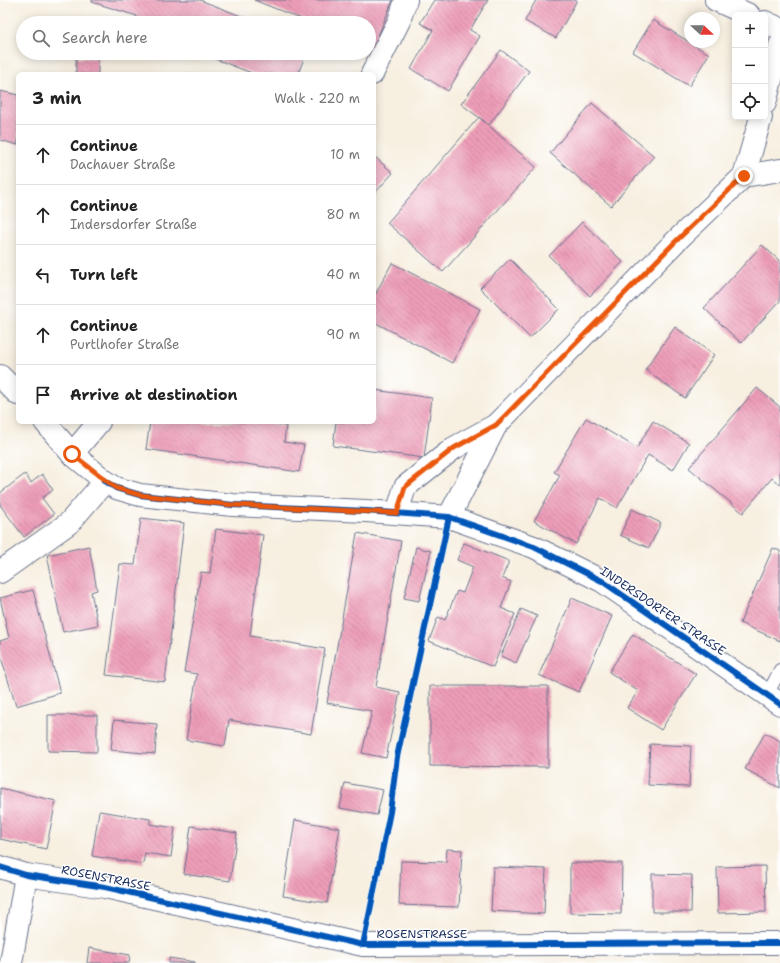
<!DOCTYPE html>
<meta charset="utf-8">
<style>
body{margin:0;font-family:"Shantell Sans",sans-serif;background:#f6f6f6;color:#222}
.controls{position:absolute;right:12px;top:12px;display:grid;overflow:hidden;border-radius:6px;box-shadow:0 2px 10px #0003}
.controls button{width:36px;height:36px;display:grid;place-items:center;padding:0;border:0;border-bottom:1px solid #e0e0e0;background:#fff;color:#222;font:20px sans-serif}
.compass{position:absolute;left:684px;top:12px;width:36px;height:36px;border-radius:50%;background:#fff;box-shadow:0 2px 10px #0003;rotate:112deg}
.stop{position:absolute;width:12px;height:12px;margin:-9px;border:3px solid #ea580c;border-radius:50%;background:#fff}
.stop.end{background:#ea580c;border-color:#fff;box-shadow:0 1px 4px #0008}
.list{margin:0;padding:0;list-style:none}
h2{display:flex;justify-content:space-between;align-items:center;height:52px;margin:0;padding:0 16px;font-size:17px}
h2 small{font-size:13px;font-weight:400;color:#767676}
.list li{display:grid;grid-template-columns:26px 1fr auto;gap:12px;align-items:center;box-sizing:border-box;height:60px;padding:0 16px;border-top:1px solid #e0e0e0}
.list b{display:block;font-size:15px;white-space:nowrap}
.list p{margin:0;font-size:13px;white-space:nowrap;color:#767676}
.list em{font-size:13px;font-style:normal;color:#767676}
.icon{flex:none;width:22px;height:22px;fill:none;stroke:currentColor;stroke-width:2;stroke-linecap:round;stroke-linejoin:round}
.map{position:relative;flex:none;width:780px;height:963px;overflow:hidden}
.search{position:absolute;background:#fff;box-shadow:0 2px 10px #0003;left:16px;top:16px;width:360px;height:44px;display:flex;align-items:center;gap:10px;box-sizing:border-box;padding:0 14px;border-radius:22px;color:#767676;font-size:15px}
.panel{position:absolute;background:#fff;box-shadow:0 2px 10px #0003;left:16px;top:72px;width:360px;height:352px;border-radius:6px}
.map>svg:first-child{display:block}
.building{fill:url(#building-back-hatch)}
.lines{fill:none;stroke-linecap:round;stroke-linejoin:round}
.lane-casing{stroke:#68728c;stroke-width:14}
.street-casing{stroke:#68728c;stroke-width:24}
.secondary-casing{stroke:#68728c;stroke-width:24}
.lane{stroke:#fff;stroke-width:12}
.street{stroke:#fff;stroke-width:22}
.secondary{stroke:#fff;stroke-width:22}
.cycleway-casing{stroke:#fff;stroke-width:8}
.cycleway{stroke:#0057b8;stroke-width:6}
.route{stroke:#ea580c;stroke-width:5}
.labels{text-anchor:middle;stroke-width:3;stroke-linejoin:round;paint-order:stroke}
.street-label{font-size:12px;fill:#1b2f5e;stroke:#fff}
</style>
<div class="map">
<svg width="780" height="963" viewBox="0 0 780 963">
<defs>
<pattern id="building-back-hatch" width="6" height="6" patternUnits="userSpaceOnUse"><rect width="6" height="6" fill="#ee9db8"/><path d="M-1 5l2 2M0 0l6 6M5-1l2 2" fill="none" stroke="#c08099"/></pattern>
</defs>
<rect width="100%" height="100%" fill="#fff"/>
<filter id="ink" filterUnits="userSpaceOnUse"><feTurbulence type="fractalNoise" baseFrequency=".025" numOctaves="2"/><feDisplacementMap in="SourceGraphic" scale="8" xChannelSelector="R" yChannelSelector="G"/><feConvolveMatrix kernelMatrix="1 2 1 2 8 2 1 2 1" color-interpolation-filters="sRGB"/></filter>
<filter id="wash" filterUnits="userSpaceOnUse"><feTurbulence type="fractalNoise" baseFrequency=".012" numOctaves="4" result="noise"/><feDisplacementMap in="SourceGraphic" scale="16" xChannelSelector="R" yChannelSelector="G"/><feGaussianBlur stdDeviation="0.9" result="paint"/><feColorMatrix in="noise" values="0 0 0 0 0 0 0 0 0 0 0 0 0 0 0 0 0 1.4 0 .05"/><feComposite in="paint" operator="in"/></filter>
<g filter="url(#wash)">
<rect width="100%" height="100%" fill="#f7efe0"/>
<g id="blocks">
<g class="building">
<path d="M92,0H200L259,23H134L137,16L92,2Z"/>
<path d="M254,0H393L373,48L369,46V23H311Z"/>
<path d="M434,0H488L470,30L480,36L448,91L411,69L433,30L420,23Z"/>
<path d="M536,0H577L556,38L525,21Z"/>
<path d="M653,20L709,54L689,86L633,52Z"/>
<path d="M501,50L529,71L489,125L461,104Z"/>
<path d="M76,53H91V56L76,54Z"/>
<path d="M200,53H306L298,74H254Z"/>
<rect x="76" y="58" width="22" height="16"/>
<path d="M0,91L18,95V145L0,140Z"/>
<path d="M592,103L654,156L611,206L550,153Z"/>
<path d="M479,117L536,167L443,272L387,223Z"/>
<path d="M374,156L393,173L374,194Z"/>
<path d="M582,222L623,262L590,296L549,256Z"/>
<path d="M762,245L780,261V301L741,343L704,308Z"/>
<path d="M510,259L559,309L530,338L480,288Z"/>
<path d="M392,263L480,309L452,363L374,322V297Z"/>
<path d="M675,327L714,355L685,398L645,370Z"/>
<path d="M757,388L780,407V485L772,478L743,513L689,468Z"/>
<path d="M374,390L432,398L424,458L333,446L336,422H374Z"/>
<path d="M586,418L637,448L653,421L689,443L673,470L648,455L617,508L600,498L576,544L534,521L560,475L554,472Z"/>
<path d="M150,422H261L286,426L284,442L304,445L299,472L146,449Z"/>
<path d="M25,474L31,483L42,474L53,490L42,498L54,514L24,537L0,505V493Z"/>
<path d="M632,509L661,523L649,548L620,535Z"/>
<path d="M141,518L184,523L165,682L106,675L120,564L135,565Z"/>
<path d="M216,529L263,535L250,636L325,649L311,734L229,720L225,746L186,740L197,674L184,672L201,572L210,573Z"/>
<path d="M357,533L401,541L376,687L400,692L386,758L362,753L372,711L327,703Z"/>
<path d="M464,543L509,561L502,578L511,582L501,608L515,614L493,667L429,641L438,617L445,620L457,591L463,593L473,567L457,560Z"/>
<path d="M89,546L97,590L91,592L98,625L63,632L47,555Z"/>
<path d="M416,547L431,551L419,601L404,598Z"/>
<path d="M773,548L780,551V641L740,623Z"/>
<path d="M33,590L60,693L16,706L0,654V641L9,638L0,598Z"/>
<path d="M572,598L612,616L579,692L539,675Z"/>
<path d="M521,609L537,616L516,663L501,656Z"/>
<path d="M633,634L696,674L661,730L627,708L638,691L609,672Z"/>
<path d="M430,686H548V767L430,766Z"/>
<path d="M48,715H97V752L48,751Z"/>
<path d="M114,720L157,724L155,754L111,750Z"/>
<path d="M765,733L780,741V788L745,769Z"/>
<path d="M650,744L691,746L689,787L648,785Z"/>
<path d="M345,783L383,790L377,815L340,808Z"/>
<path d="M0,788L56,801L46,849L0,839Z"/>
<path d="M99,811L150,819V824L175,828L171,857L145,853L143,864L92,856Z"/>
<path d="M295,820L340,828L327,903L283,896Z"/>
<path d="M191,826L237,833L230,881L184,874Z"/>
<path d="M447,849L462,850L459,907L399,905L401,861L446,862Z"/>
<path d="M570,863H622L621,914L570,913Z"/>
<path d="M765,866L766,912L718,913L717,867Z"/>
<path d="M493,867L546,869L544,914L491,911Z"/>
<path d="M652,874L692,875L691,912H652Z"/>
<path d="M89,948L130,955L129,963H87Z"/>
<path d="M169,958L195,962V963H169Z"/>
</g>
</g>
</g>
<g filter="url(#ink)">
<use href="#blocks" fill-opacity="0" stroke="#68728c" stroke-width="1"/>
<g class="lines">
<defs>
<path id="lane" d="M767,695L780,670"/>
<g id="street">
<path d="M716,0L749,15"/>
<path d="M765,22L780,29"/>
<path d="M372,74L399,21L406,0"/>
<path d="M765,103L780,45"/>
<path d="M744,176L780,170"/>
<path d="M72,454L99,422"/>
<path d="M397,513L405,487L454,448L496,425"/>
<path d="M449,517L496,425L675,242L744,176L761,117"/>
<path d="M0,867L26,875L105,887L363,945L780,943"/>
<path d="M11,963L26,875"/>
</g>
<g id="secondary">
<path d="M0,376L18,394"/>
<path d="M45,422L72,454L105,481L116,488L140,495L233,505L366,511L449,517L534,547L602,581L780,704"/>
<path d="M0,572L69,523L105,481"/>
</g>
</defs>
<use href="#lane" class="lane-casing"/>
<use href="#street" class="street-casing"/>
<use href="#secondary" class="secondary-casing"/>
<use href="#lane" class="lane"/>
<use href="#street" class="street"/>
<use href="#secondary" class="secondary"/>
<defs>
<g id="cycleway">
<path d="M105,481L116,488L140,495L233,505L366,511L449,517L534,547L602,581L780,704"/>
<path d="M0,867L26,875L105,887L363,945L780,943"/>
<path d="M363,945L390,812L397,757L449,517"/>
</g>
</defs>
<use href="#cycleway" class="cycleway-casing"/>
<use href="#cycleway" class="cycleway"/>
</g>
</g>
<g class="lines" filter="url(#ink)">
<path class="route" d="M72,454L116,488L140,495L233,505L397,513L405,487L454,448L496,425L675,242L744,176"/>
</g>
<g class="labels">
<g class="street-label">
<text transform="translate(663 611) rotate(34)" y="4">INDERSDORFER STRASSE</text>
<text transform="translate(106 878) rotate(11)" y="4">ROSENSTRASSE</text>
<text x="422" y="938">ROSENSTRASSE</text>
</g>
</g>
</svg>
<div class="controls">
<button>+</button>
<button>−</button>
<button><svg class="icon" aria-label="locate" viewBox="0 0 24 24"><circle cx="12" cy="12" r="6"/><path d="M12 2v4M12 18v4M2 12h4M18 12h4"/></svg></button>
</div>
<svg class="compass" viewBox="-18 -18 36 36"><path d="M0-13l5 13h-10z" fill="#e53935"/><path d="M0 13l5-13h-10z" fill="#767676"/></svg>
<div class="stop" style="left:72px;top:454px"></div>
<div class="stop end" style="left:744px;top:176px"></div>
<div class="search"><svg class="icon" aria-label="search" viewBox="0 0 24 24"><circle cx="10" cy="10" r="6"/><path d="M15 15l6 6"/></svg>Search here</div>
<section class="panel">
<h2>3 min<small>Walk · 220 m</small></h2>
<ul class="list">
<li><svg class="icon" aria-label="ahead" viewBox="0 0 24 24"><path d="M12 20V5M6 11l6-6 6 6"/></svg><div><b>Continue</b><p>Dachauer Straße</p></div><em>10 m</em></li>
<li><svg class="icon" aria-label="ahead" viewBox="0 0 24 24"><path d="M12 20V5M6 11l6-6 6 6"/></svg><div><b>Continue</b><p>Indersdorfer Straße</p></div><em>80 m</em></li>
<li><svg class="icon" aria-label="left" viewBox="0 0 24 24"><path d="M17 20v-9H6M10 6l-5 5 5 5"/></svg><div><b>Turn left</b></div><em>40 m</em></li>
<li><svg class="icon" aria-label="ahead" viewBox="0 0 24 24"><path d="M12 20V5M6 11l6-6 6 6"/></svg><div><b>Continue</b><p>Purtlhofer Straße</p></div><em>90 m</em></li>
<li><svg class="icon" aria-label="arrive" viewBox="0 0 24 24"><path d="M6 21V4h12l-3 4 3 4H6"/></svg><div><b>Arrive at destination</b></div></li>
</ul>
</section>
</div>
